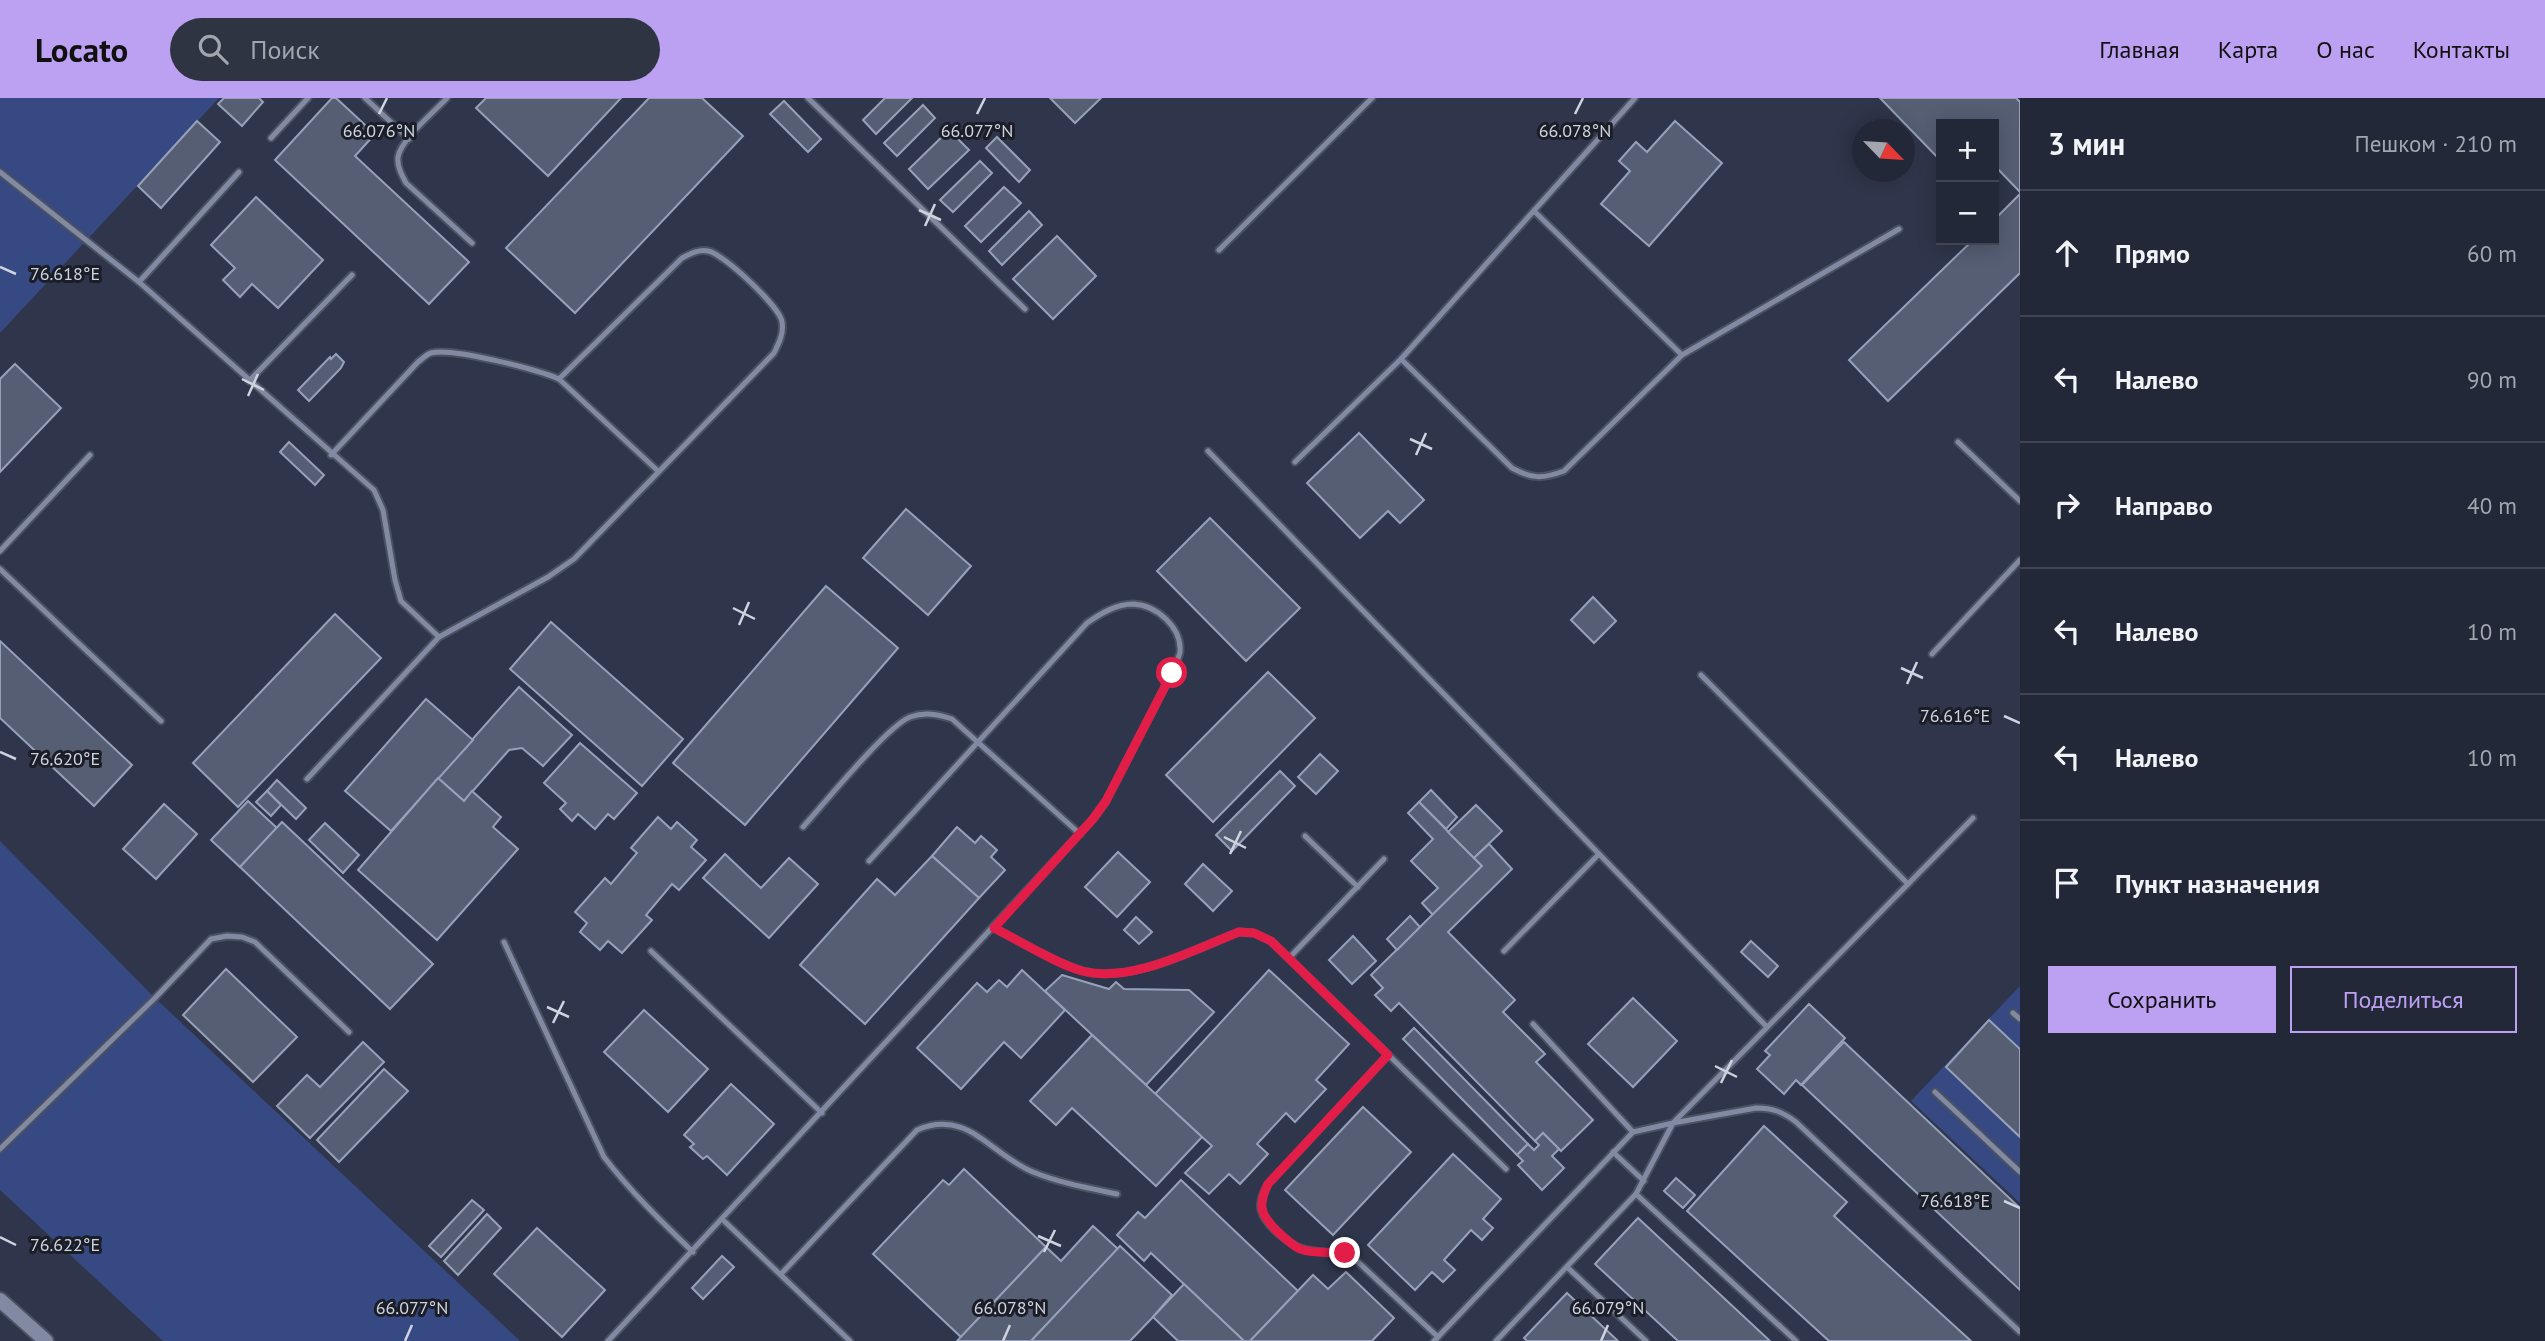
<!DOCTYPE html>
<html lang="ru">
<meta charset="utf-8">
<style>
body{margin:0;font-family:"PT Sans",sans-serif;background:#2f3443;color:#f1f3f6}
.controls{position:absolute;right:21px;top:21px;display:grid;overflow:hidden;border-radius:0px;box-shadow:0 4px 18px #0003}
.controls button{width:63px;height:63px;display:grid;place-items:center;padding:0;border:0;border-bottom:2px solid #404453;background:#232838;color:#f1f3f6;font:35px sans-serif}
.compass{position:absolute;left:1852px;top:21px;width:63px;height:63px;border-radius:50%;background:#232838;box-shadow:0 4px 18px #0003;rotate:115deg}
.stop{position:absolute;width:21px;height:21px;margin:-16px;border:5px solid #e11d48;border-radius:50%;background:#fff}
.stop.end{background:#e11d48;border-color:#fff;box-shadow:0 2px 7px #0008}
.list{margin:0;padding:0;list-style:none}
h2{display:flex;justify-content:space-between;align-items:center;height:91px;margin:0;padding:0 28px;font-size:30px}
h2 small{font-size:23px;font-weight:400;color:#a3a6ae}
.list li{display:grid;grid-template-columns:46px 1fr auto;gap:21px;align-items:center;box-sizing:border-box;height:126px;padding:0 28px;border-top:2px solid #404453}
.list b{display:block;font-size:26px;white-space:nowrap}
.list em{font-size:23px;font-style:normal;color:#a3a6ae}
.actions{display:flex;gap:14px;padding:21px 28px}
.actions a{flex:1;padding:16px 0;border:2px solid #bca0f2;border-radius:0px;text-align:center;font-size:24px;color:#bca0f2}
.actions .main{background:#bca0f2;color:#111}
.icon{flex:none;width:38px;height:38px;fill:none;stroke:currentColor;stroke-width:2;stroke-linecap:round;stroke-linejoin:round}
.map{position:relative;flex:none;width:2020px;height:1243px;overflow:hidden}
header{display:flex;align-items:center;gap:42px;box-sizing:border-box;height:98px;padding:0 35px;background:#bca0f2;color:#111}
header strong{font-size:33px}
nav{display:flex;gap:38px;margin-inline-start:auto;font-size:24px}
.search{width:490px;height:63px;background:#2f3443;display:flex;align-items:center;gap:18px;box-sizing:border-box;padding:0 24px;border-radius:38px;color:#a3a6ae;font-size:26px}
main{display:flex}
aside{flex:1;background:#232838}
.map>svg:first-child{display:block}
.green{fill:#364982}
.building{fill:#565e74;stroke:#98a1ba;stroke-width:2}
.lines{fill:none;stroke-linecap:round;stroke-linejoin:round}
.service-casing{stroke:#4a5161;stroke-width:9}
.secondary-casing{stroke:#4a5161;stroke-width:18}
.service{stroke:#818aa2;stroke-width:5}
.secondary{stroke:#818aa2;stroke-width:14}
.route{stroke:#e11d48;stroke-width:9}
.ticks{fill:none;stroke:#ced3e0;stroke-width:2.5}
.ticks-label{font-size:18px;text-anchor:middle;fill:#ced3e0;stroke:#1b1e27;stroke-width:6;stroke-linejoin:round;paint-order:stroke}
</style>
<header>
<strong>Locato</strong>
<div class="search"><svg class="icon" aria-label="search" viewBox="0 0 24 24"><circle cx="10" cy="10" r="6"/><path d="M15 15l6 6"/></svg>Поиск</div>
<nav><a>Главная</a><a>Карта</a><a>О нас</a><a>Контакты</a></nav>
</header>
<main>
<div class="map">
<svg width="2020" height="1243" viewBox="0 0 2020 1243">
<rect width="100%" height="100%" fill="#2f364b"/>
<g class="green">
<path d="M0,0H219L0,235Z"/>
<path d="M0,743L155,900L520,1243H163L0,1092Z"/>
<path d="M2020,888V1105L1911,1003Z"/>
</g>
<g class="building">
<path d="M224,0H259L263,4L242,28L218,6Z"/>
<path d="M332,0H336L375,36L355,58L469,164L429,206L275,62Z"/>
<path d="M486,0H621L548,78L476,10Z"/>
<path d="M649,0H702L743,38L575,215L506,150Z"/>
<path d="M885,0H912L876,36L863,22Z"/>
<path d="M1050,0H1101L1075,25Z"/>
<path d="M1880,0H2016L2020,4V94L1994,67V26H1941V63Z"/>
<path d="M784,3L821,41L808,54L770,16Z"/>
<path d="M923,7L935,20L897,58L884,45Z"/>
<path d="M197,23L220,44L161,110L138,88Z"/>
<path d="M1675,23L1722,65L1649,148L1601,106L1630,73L1619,63L1636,44L1647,54Z"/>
<path d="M949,32L969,52L928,91L909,71Z"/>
<path d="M997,39L1030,72L1019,84L986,50Z"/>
<path d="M980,63L992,75L953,114L940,102Z"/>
<path d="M1004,89L1021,105L981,144L965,128Z"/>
<path d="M2020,96V175L1888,303L1849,262L1973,142H1994V122Z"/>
<path d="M256,99L323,162L278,210L252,186L240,199L223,182L235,170L211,147Z"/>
<path d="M1029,113L1042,127L1002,167L989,153Z"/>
<path d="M1057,138L1096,178L1053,221L1013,181Z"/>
<path d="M336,256L344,264L341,270L309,303L298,292L330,259L331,261Z"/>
<path d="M15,266L61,310L0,374V281Z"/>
<path d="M1359,335L1424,402L1400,425L1388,413L1360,440L1307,385Z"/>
<path d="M289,344L324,377L315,387L280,354Z"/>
<path d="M906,411L971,468L928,517L863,460Z"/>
<path d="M1210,420L1300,510L1246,563L1157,473Z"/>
<path d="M826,488L898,550L745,727L673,665Z"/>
<path d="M1593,499L1616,523L1594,545L1571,522Z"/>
<path d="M335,516L381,560L238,709L193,665Z"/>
<path d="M551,524L683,641L642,688L510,571Z"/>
<path d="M0,543L132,667L94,708L0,620Z"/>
<path d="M1268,574L1315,620L1213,724L1166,677Z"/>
<path d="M519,589L572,637L543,668L522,650L509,652L464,703L438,680Z"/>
<path d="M426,601L473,642L391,733L345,693Z"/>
<path d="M580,645L637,695L614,721L608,716L595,731L578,716L572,723L560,711L566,705L544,685Z"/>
<path d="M1320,656L1338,673L1316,696L1298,679Z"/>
<path d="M1280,673L1295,688L1232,753L1216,737Z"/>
<path d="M438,680L464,703L472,693L501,719L493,729L518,751L437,842L358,772Z"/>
<path d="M277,682L306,710L296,721L267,693Z"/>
<path d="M1431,692L1457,719L1446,731L1419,704Z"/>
<path d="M267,693L281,707L271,718L256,704Z"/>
<path d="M248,703L277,730L240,769L211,742Z"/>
<path d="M1419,704L1482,768L1433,817L1422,805L1438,790L1411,763L1433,741L1408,715Z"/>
<path d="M164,706L197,736L156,781L123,751Z"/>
<path d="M1476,707L1502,733L1474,760L1448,734Z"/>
<path d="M658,719L671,731L677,724L697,742L691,749L706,762L679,792L672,786L646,817L652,822L622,855L608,843L600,852L580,834L587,825L575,814L605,780L611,786L637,755L631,750Z"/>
<path d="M282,724L433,866L390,911L240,769Z"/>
<path d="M325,725L359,757L343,775L309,742Z"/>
<path d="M957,729L975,745L981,738L997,752L991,759L1005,772L979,800L932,758Z"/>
<path d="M1489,746L1512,771L1448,834L1515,902L1503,914L1545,956L1536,964L1593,1022L1561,1053L1543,1035L1535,1043L1399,905L1391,913L1375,897L1383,890L1371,877L1482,768L1474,760Z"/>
<path d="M1118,754L1150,784L1117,819L1085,789Z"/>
<path d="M725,756L761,790L789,760L818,786L769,840L703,780Z"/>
<path d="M932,758L979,800L865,926L800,867L877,781L895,797Z"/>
<path d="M1203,766L1232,793L1213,813L1185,786Z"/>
<path d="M1410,818L1420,829L1397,852L1387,841Z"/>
<path d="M1136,819L1152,834L1139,846L1124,832Z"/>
<path d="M1353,838L1376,863L1352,886L1329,862Z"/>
<path d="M1751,843L1778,868L1768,879L1741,854Z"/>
<path d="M226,871L297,939L253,984L183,917Z"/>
<path d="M1022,872L1065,912L1021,960L1004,944L961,991L917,950L977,885L987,894L999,882L1007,889Z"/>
<path d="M1269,872L1349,946L1316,982L1326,991L1295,1024L1286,1015L1257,1046L1268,1056L1240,1086L1229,1076L1209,1096L1185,1075L1212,1048L1155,996Z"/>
<path d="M1062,877L1109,891L1116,884L1124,891L1189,892L1214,914L1146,987L1045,893Z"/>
<path d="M1633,900L1677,943L1633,989L1588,946Z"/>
<path d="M1809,906L1845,940L1801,987L1796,982L1784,996L1757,971L1770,957L1765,953Z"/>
<path d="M644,912L708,971L668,1014L604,954Z"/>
<path d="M1989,922L2020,951V1039L1946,969Z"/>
<path d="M1414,930L1528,1046L1517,1057L1403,941Z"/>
<path d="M1092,937L1202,1039L1156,1088L1072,1010L1056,1027L1030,1003Z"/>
<path d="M363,944L384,964L310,1040L277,1008L307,977L320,989Z"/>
<path d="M1844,944L2020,1110V1192L1802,987Z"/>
<path d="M384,971L408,993L339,1064L317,1042Z"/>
<path d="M731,986L774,1026L727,1077L707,1058L703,1061L690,1049L694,1046L684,1037Z"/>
<path d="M1363,1009L1411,1054L1333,1137L1285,1092Z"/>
<path d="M1764,1028L1847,1104L1834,1118L1971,1243H1829L1687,1113Z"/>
<path d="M1543,1035L1559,1051L1552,1058L1564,1070L1542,1092L1518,1067L1523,1063L1517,1057L1528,1046L1534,1052L1539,1047L1535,1043Z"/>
<path d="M1453,1056L1501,1101L1483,1121L1493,1130L1482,1142L1471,1132L1444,1162L1455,1172L1443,1184L1432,1174L1415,1192L1368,1147Z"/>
<path d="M964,1071L1046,1149L961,1239L873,1156L943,1082L949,1087Z"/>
<path d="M1676,1080L1695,1097L1683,1110L1664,1093Z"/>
<path d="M1181,1082L1298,1193L1250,1243H1244L1151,1155L1144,1163L1117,1137L1138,1114L1145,1120Z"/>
<path d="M472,1102L484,1112L441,1159L429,1148Z"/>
<path d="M487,1116L501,1130L458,1177L444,1163Z"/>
<path d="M1638,1120L1770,1243H1678L1595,1166Z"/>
<path d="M1093,1128L1118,1151L1031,1243H957L1046,1149L1061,1163Z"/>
<path d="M537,1130L605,1192L562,1239L494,1176Z"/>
<path d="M1120,1148L1172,1197L1153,1219L1130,1243H1031Z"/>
<path d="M722,1158L734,1169L703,1201L692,1190Z"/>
<path d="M1346,1174L1394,1220L1372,1243H1250L1313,1177L1328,1191Z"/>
<path d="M1184,1186L1244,1243H1178L1153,1219Z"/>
<path d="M1567,1195L1618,1243H1527L1524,1240Z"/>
</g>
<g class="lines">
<defs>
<g id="service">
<path d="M365,0L409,41"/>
<path d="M447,0C434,14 401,41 398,59C397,69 402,77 406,85L472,145"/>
<path d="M808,0L1025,211"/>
<path d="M271,40L308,0"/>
<path d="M0,74L139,184L374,392L383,412L395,482L401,503L439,539"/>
<path d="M1534,113L1682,257L1899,131"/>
<path d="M1219,152L1372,0"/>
<path d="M139,184L239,74"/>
<path d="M1401,261L1512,370C1532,381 1542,381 1564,373L1682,257"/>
<path d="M249,283L352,177"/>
<path d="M1958,344L2020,403"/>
<path d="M1208,353L1767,929"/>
<path d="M331,357L418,264C422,261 427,256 431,255C452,249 538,272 559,281L658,373"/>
<path d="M1295,364L1401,261L1635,0"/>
<path d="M0,453L90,357"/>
<path d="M0,471L161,623"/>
<path d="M1932,556L2020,462"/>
<path d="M1701,577L1908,786"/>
<path d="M307,681L439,539L548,479L574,461L774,255C779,245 784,235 782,224C780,209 724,156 708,153C699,151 690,156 682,160L559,281"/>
<path d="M803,729C823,707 887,628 910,619C925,614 937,616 952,621L1080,736"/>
<path d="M1305,738L1358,789"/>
<path d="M994,830C1020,843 1055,865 1083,873C1131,886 1195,851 1239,834L1254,835L1271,843L1506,1071"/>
<path d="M504,844L604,1059C631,1094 661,1123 693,1154"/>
<path d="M651,853L822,1015"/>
<path d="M1504,853L1599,756"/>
<path d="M1289,860L1384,761"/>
<path d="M2013,915L2020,921"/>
<path d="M1533,926L1633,1034"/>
<path d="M1388,957L1268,1086C1264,1094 1259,1102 1261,1112C1265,1127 1290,1148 1304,1151C1323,1156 1340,1152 1357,1163L1438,1239"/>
<path d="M1935,994L2020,1074"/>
<path d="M0,1051L155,900L211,841L227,838L242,839L255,844L349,934"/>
<path d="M1613,1054L1644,1083"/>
<path d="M1636,1096L1796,1243"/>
<path d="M722,1121L850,1243"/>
<path d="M1567,1169L1646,1243"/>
<path d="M781,1176L917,1032C967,1010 990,1056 1033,1074C1060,1085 1088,1090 1117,1096"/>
<path d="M608,1243L1093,721L1106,703L1172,575C1175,568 1179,560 1180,554C1182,529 1156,507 1133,506C1116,506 1100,516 1087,525L869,763"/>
<path d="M1434,1243L1633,1034L1673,1025L1973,720"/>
<path d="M1496,1243L1636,1096L1673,1025L1756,1010C1773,1010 1783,1014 1796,1024L2020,1234"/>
</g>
<path id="secondary" d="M0,1202L46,1243"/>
</defs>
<use href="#service" class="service-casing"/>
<use href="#secondary" class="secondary-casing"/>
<use href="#service" class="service"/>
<use href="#secondary" class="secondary"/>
</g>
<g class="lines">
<path class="route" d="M1172,575L1106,703L1093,721L994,830C1020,843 1055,865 1082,873C1131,886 1195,851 1239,834L1254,835L1271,843L1388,957L1268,1086C1257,1109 1261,1117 1278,1134C1285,1140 1292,1147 1300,1151C1314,1156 1330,1154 1345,1155"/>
</g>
<path class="ticks" d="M379,16L387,0M977,16L985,0M1575,16L1583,0M919,112L941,122M925,128L935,106M0,169L16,176M242,281L264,292M248,298L258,276M1410,341L1432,351M1416,357L1426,335M733,510L755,521M739,527L749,504M1901,570L1923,580M1907,586L1917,564M2004,618L2020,625M0,654L16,661M1224,739L1246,750M1230,756L1241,733M547,909L569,919M553,925L564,903M1715,968L1737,979M1721,985L1732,962M2004,1103L2020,1110M1038,1138L1061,1148M0,1139L16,1147M1044,1154L1055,1132M405,1243L412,1227M1003,1243L1010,1227M1601,1243L1608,1227"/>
<g class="ticks-label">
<text x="379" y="39">66.076°N</text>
<text x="977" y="39">66.077°N</text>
<text x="1575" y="39">66.078°N</text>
<text x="65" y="182">76.618°E</text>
<text x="1955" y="624">76.616°E</text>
<text x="65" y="667">76.620°E</text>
<text x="1955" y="1109">76.618°E</text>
<text x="65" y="1153">76.622°E</text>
<text x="412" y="1216">66.077°N</text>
<text x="1010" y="1216">66.078°N</text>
<text x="1608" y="1216">66.079°N</text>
</g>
</svg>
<div class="controls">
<button>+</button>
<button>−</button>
</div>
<svg class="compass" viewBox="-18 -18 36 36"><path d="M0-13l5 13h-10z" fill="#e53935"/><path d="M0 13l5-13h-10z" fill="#a3a6ae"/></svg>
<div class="stop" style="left:1172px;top:575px"></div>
<div class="stop end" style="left:1345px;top:1155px"></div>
</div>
<aside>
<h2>3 мин<small>Пешком · 210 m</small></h2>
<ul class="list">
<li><svg class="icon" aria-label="ahead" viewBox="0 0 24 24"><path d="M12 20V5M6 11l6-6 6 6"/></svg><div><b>Прямо</b></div><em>60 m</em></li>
<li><svg class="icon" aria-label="left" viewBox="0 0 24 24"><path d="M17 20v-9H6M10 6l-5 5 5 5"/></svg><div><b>Налево</b></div><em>90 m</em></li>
<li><svg class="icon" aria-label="right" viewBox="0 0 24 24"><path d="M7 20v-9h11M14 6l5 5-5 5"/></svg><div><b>Направо</b></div><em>40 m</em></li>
<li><svg class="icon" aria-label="left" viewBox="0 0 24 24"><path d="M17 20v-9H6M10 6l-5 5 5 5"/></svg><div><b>Налево</b></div><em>10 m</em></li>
<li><svg class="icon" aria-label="left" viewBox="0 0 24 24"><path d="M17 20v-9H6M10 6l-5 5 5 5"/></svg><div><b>Налево</b></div><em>10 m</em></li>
<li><svg class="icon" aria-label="arrive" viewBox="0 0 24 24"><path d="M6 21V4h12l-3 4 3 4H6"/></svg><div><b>Пункт назначения</b></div></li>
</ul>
<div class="actions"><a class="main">Сохранить</a><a>Поделиться</a></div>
</aside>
</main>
